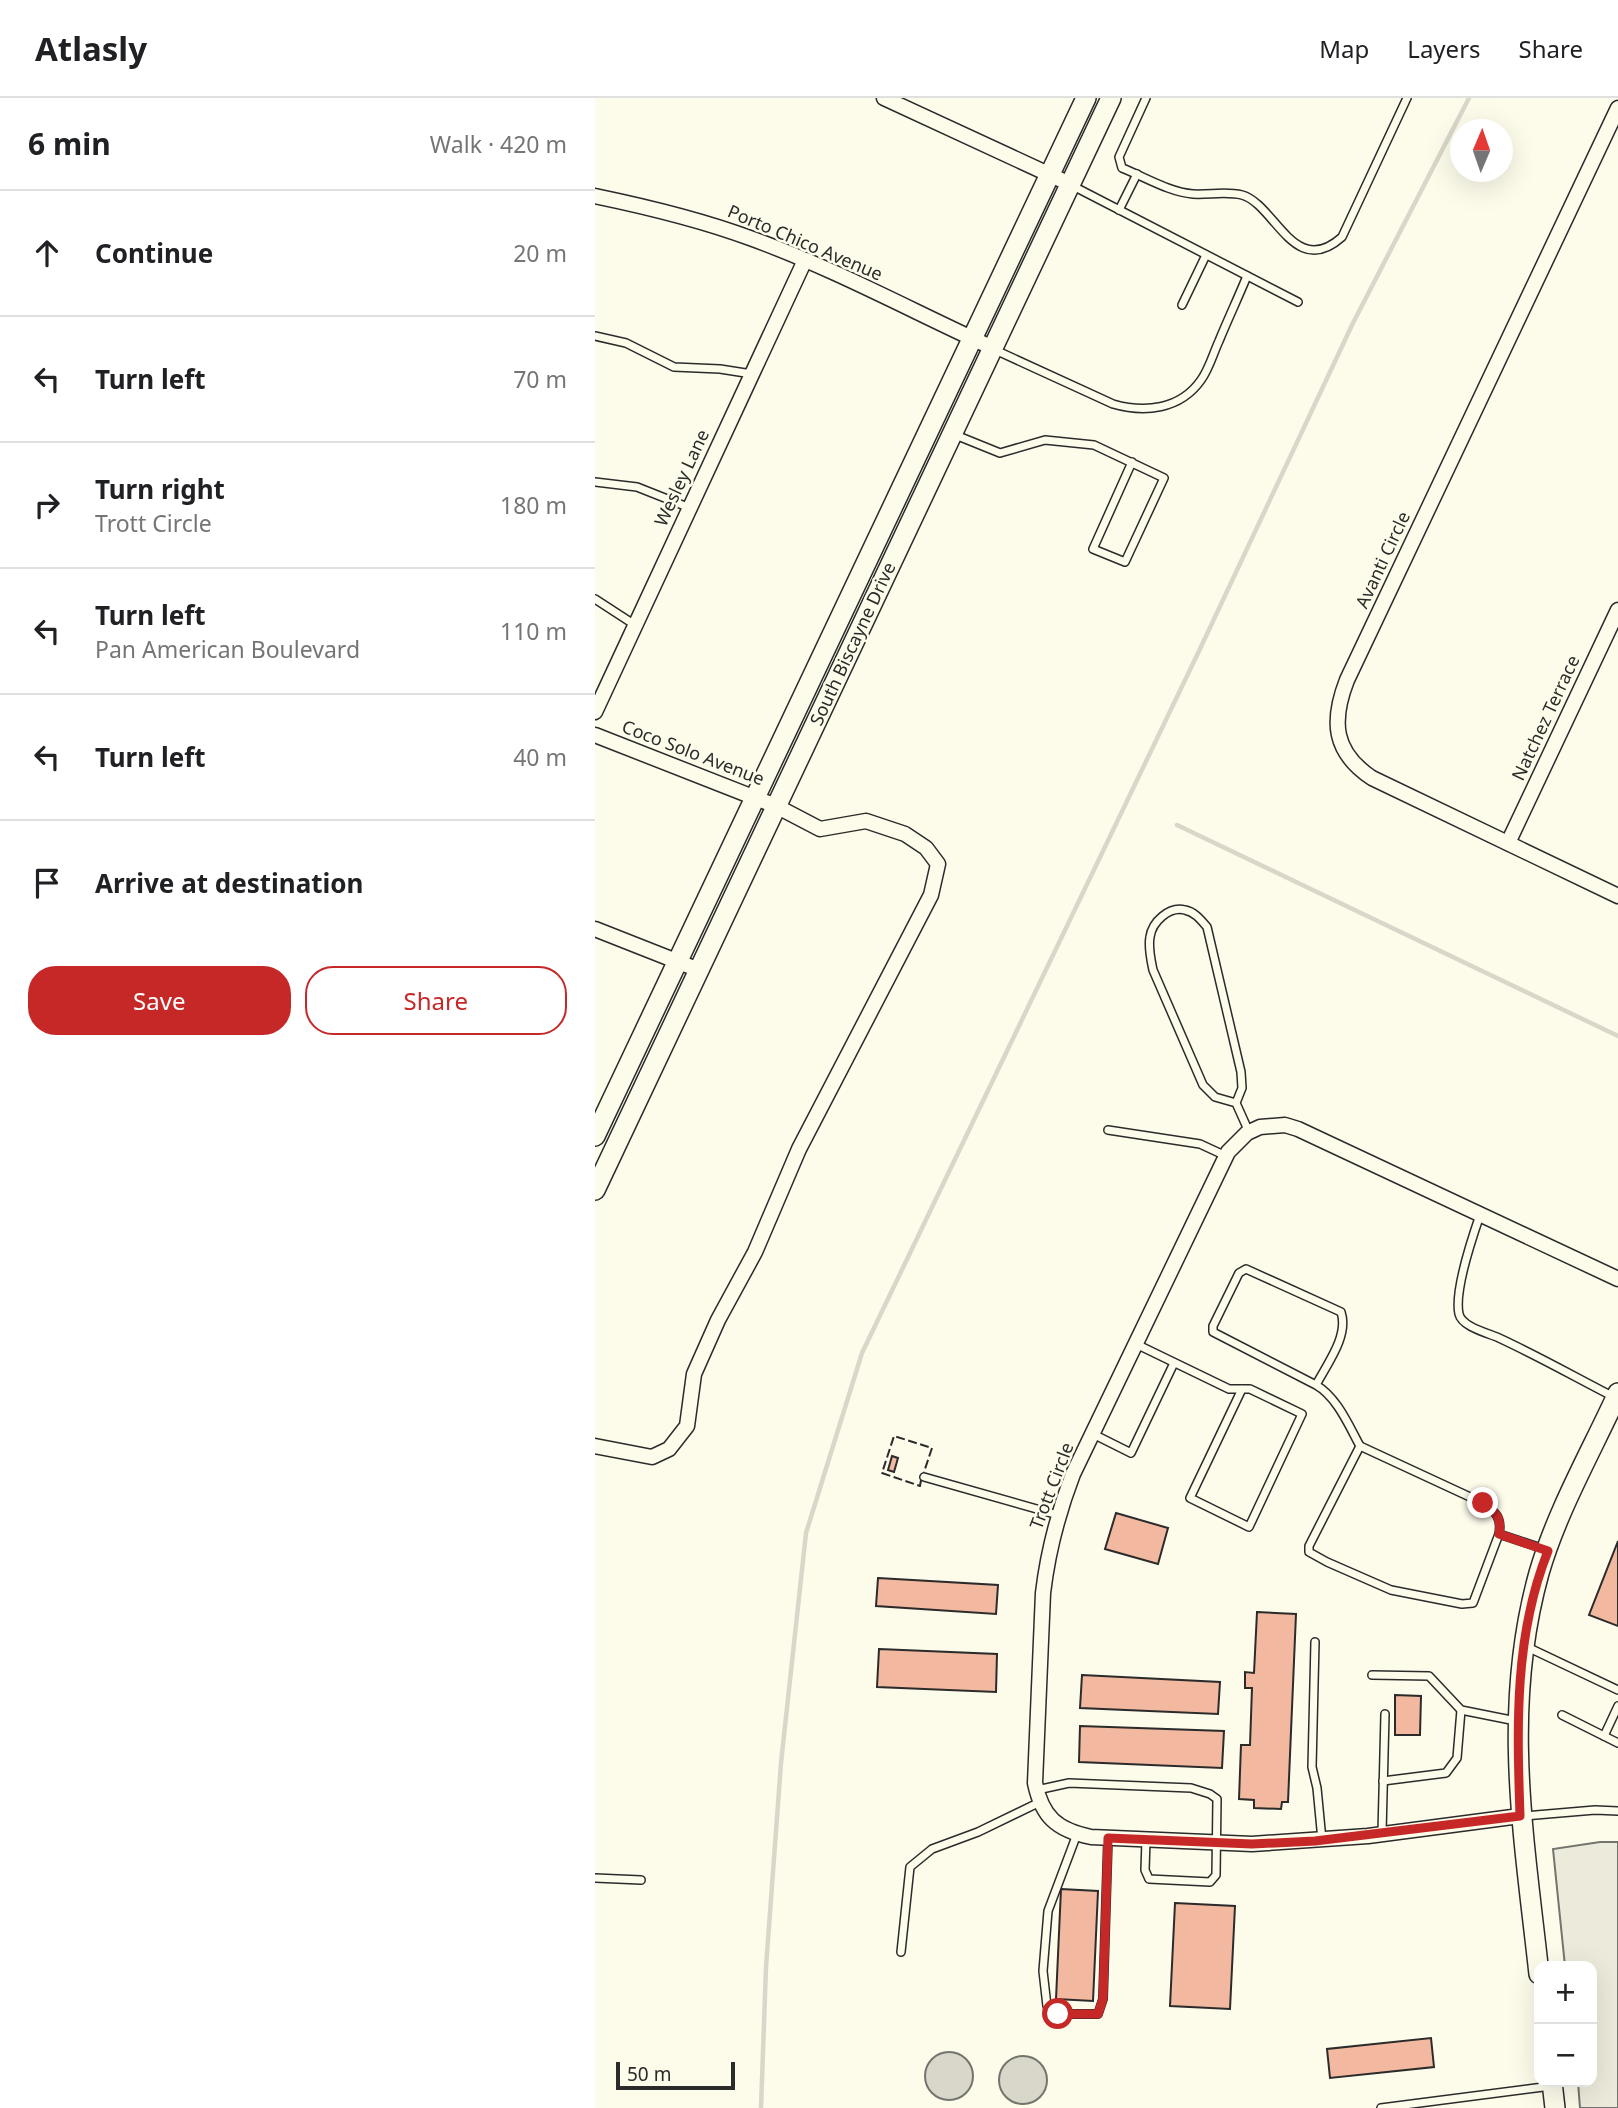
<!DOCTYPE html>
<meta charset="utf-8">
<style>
body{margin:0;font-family:"Noto Sans",sans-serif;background:#f2f2f2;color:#202124}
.controls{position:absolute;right:21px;bottom:21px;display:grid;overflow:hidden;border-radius:14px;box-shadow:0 7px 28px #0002}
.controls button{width:63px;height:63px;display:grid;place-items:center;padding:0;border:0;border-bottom:2px solid #e0e0e0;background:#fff;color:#202124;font:35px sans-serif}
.compass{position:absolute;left:855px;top:21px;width:63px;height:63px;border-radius:50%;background:#fff;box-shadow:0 7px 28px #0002;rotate:2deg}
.scale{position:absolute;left:21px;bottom:18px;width:119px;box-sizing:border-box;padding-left:7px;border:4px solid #2b2b2b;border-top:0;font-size:19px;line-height:24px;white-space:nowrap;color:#2b2b2b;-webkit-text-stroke:5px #fdfbea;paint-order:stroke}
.stop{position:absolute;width:21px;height:21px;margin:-16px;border:5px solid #c62828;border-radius:50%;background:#fff}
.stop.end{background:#c62828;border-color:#fff;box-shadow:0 2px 7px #0008}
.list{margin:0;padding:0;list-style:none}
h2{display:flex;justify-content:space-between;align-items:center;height:91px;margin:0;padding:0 28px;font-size:30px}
h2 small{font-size:23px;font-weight:400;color:#757577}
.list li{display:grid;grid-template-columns:46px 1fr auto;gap:21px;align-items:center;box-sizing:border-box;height:126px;padding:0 28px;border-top:2px solid #e0e0e0}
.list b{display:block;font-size:26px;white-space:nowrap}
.list p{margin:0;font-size:23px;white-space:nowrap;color:#757577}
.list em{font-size:23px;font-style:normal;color:#757577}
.actions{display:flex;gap:14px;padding:21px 28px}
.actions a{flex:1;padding:16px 0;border:2px solid #c62828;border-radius:28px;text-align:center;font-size:24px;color:#c62828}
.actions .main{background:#c62828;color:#fff}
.icon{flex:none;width:38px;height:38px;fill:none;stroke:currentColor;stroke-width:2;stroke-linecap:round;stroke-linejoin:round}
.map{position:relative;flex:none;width:1023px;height:2010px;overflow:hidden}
header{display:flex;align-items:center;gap:42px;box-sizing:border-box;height:98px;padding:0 35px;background:#fff;border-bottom:2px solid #e0e0e0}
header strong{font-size:33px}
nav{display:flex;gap:38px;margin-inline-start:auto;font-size:24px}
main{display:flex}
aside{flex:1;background:#fff}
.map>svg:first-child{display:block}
.green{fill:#ecebdb;stroke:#74746e;stroke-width:2}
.water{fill:#d8d7c9;stroke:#74746e;stroke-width:2}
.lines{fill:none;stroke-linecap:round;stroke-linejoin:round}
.stream{stroke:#d8d7c9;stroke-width:4.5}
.building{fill:#f2b8a0;stroke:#2b2b2b;stroke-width:2}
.lane-casing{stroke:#2b2b2b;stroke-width:10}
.street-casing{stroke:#2b2b2b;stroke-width:17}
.secondary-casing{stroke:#2b2b2b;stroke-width:22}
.lane{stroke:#fdfbea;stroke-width:7}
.street{stroke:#fdfbea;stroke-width:14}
.secondary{stroke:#fdfbea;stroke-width:19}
.fence{stroke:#2b2b2b;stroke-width:2;stroke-dasharray:9 3.5;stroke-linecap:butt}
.route{stroke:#c62828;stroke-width:9}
.labels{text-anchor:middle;stroke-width:5;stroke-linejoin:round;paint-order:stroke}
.street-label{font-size:18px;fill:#2b2b2b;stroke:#fdfbea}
</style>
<header>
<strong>Atlasly</strong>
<nav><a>Map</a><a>Layers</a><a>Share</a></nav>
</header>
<main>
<aside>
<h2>6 min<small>Walk · 420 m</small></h2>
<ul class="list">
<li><svg class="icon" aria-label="ahead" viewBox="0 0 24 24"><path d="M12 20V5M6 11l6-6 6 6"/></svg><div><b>Continue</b></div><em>20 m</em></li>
<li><svg class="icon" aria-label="left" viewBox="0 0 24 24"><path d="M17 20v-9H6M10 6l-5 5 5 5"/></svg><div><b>Turn left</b></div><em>70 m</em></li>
<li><svg class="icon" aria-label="right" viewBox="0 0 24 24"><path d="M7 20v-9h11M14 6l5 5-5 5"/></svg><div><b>Turn right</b><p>Trott Circle</p></div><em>180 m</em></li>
<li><svg class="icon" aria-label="left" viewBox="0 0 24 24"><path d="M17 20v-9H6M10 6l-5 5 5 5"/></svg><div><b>Turn left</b><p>Pan American Boulevard</p></div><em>110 m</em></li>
<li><svg class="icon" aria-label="left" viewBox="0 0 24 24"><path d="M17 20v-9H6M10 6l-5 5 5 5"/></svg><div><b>Turn left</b></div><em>40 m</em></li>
<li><svg class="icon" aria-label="arrive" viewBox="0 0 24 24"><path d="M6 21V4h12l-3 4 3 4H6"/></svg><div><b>Arrive at destination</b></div></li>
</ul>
<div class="actions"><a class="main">Save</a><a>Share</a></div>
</aside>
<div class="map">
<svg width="1023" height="2010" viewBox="0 0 1023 2010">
<rect width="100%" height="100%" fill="#fdfbea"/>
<path class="green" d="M1005,1744H1023V2010H985L983,1984H997V1868H970L958,1751Z"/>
<g class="water">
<circle cx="354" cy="1978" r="24"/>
<circle cx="428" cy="1982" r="24"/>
</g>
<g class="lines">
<g class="stream">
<path d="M582,727L1023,938"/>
<path d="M166,2010L171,1869L186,1665L211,1435L267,1255L604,553L758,225L874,0"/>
</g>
</g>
<g class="building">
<path d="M297,1358L303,1360L299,1374L293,1372Z"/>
<path d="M521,1415L573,1430L563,1466L510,1451Z"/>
<path d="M1023,1443V1528L994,1517Z"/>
<path d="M283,1480L403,1487L401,1516L281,1508Z"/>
<path d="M662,1514L701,1516L693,1704H687L686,1711L659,1710V1702L644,1701L646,1647H655L657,1590H650V1574L659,1575Z"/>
<path d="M284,1551L402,1556L401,1594L282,1589Z"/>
<path d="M487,1577L625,1584L623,1616L485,1610Z"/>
<path d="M800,1597L826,1598L825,1637H800Z"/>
<path d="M485,1628L629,1633L627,1670L484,1664Z"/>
<path d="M466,1791L503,1793L498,1903L461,1901Z"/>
<path d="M580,1805L640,1808L635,1911L575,1908Z"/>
<path d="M836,1940L839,1969L735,1980L732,1951Z"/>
</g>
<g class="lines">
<defs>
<g id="lane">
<path d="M551,0L524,59L527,70C550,79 574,94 598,96C614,97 631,93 647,97C680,106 699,182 747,139L812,0"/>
<path d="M476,87L703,204"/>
<path d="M524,112L542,76"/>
<path d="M587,207L611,157"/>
<path d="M0,238L31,245L79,269L125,271L157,276"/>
<path d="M398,251L518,306C549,315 585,312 606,282C614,271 618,256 624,243C633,221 643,200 652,178"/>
<path d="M358,336L405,355L450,342L499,347L569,380L530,464L498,451L537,364"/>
<path d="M0,384L42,389L95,410"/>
<path d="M0,501L40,527"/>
<path d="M641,1005L620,999L608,987L558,872C556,862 553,850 555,839C557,824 574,808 590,812C600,814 606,822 612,829L646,974L647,990L641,1005L654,1034"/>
<path d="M513,1032L605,1046L631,1058"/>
<path d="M885,1117C877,1140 859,1193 864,1216C867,1229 893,1235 904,1240C943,1258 980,1279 1019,1299"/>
<path d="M541,1246L634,1291H655L707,1316L654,1429L595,1400L647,1291"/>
<path d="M721,1287L618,1234V1228L644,1175L651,1171L746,1214C754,1238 732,1266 721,1287C742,1299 754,1328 765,1348"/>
<path d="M498,1336L536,1355L579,1265"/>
<path d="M329,1379L463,1417"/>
<path d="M904,1436L878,1505L867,1506L796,1492L732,1464L714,1454V1448L765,1348L888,1405C901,1414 907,1420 904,1436L949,1451"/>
<path d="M720,1544L717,1669L722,1690L727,1742"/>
<path d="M930,1548L1023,1592"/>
<path d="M777,1577L834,1578L866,1612L921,1623"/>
<path d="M967,1617L1023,1645"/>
<path d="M1009,1638L1023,1608"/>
<path d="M788,1683L851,1675L862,1660L866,1612"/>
<path d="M442,1692L474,1685L596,1690L615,1696L622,1701L621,1777L615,1784L554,1781L550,1772L551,1742"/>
<path d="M929,1718L1000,1712L1023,1713"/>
<path d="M787,1735L790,1616"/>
<path d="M482,1736L453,1813L448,1873L452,1908L463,1916H503L508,1901L513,1740"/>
<path d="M0,1780L46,1782"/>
<path d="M306,1854L315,1769L337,1751L383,1734L445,1704"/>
<path d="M786,2010L956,1988"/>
</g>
<g id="street">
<path d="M289,0L475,86"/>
<path d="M1023,10L752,582C736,623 738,654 777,680L1023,798"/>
<path d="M0,98C53,109 104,121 155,140C238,170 317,213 398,250"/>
<path d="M0,614L210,162"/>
<path d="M0,637L181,708L225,731L271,723L310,736L331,750L343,766L336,797L204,1051L160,1154L123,1222L99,1276L92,1328L74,1351L57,1359L0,1348"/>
<path d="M913,745L1023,512"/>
<path d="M0,831L104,872"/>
<path d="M925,1718L773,1738L657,1746L496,1739C462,1732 447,1719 440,1685L448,1495C453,1453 463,1415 478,1376L633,1054L652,1035L665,1029L690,1027L703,1031L1023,1181"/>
</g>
<g id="secondary">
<path d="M0,1038L491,0"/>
<path d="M0,1092L516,0"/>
<path d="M944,1876C929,1739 906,1611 944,1475C962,1413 996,1354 1023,1295"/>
<path d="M957,1984L960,2010"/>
</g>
</defs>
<use href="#lane" class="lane-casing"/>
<use href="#street" class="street-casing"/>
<use href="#secondary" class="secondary-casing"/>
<use href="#lane" class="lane"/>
<use href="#street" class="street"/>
<use href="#secondary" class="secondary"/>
<path class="fence" d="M326,1382L325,1388L287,1375L299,1338L337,1350L329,1374"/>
</g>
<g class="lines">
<path class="route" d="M463,1916H503L508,1901L513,1740L657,1746L720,1743L925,1718C922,1628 919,1538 953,1453L904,1436C907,1420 901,1414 888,1405"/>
</g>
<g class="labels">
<g class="street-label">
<text transform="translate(210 145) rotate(23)" y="6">Porto Chico Avenue</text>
<text transform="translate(87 380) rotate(-65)" y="6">Wesley Lane</text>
<text transform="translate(788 462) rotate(-65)" y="6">Avanti Circle</text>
<text transform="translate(258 546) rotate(-65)" y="6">South Biscayne Drive</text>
<text transform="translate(951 620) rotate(-65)" y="6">Natchez Terrace</text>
<text transform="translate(98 655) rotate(21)" y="6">Coco Solo Avenue</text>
<text transform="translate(457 1388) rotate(-69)" y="6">Trott Circle</text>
</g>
</g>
</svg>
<div class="controls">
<button>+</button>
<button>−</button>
</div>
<svg class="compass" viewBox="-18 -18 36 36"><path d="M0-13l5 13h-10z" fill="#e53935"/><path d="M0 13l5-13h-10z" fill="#757577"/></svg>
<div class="scale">50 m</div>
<div class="stop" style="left:463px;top:1916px"></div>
<div class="stop end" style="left:888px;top:1405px"></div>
</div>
</main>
